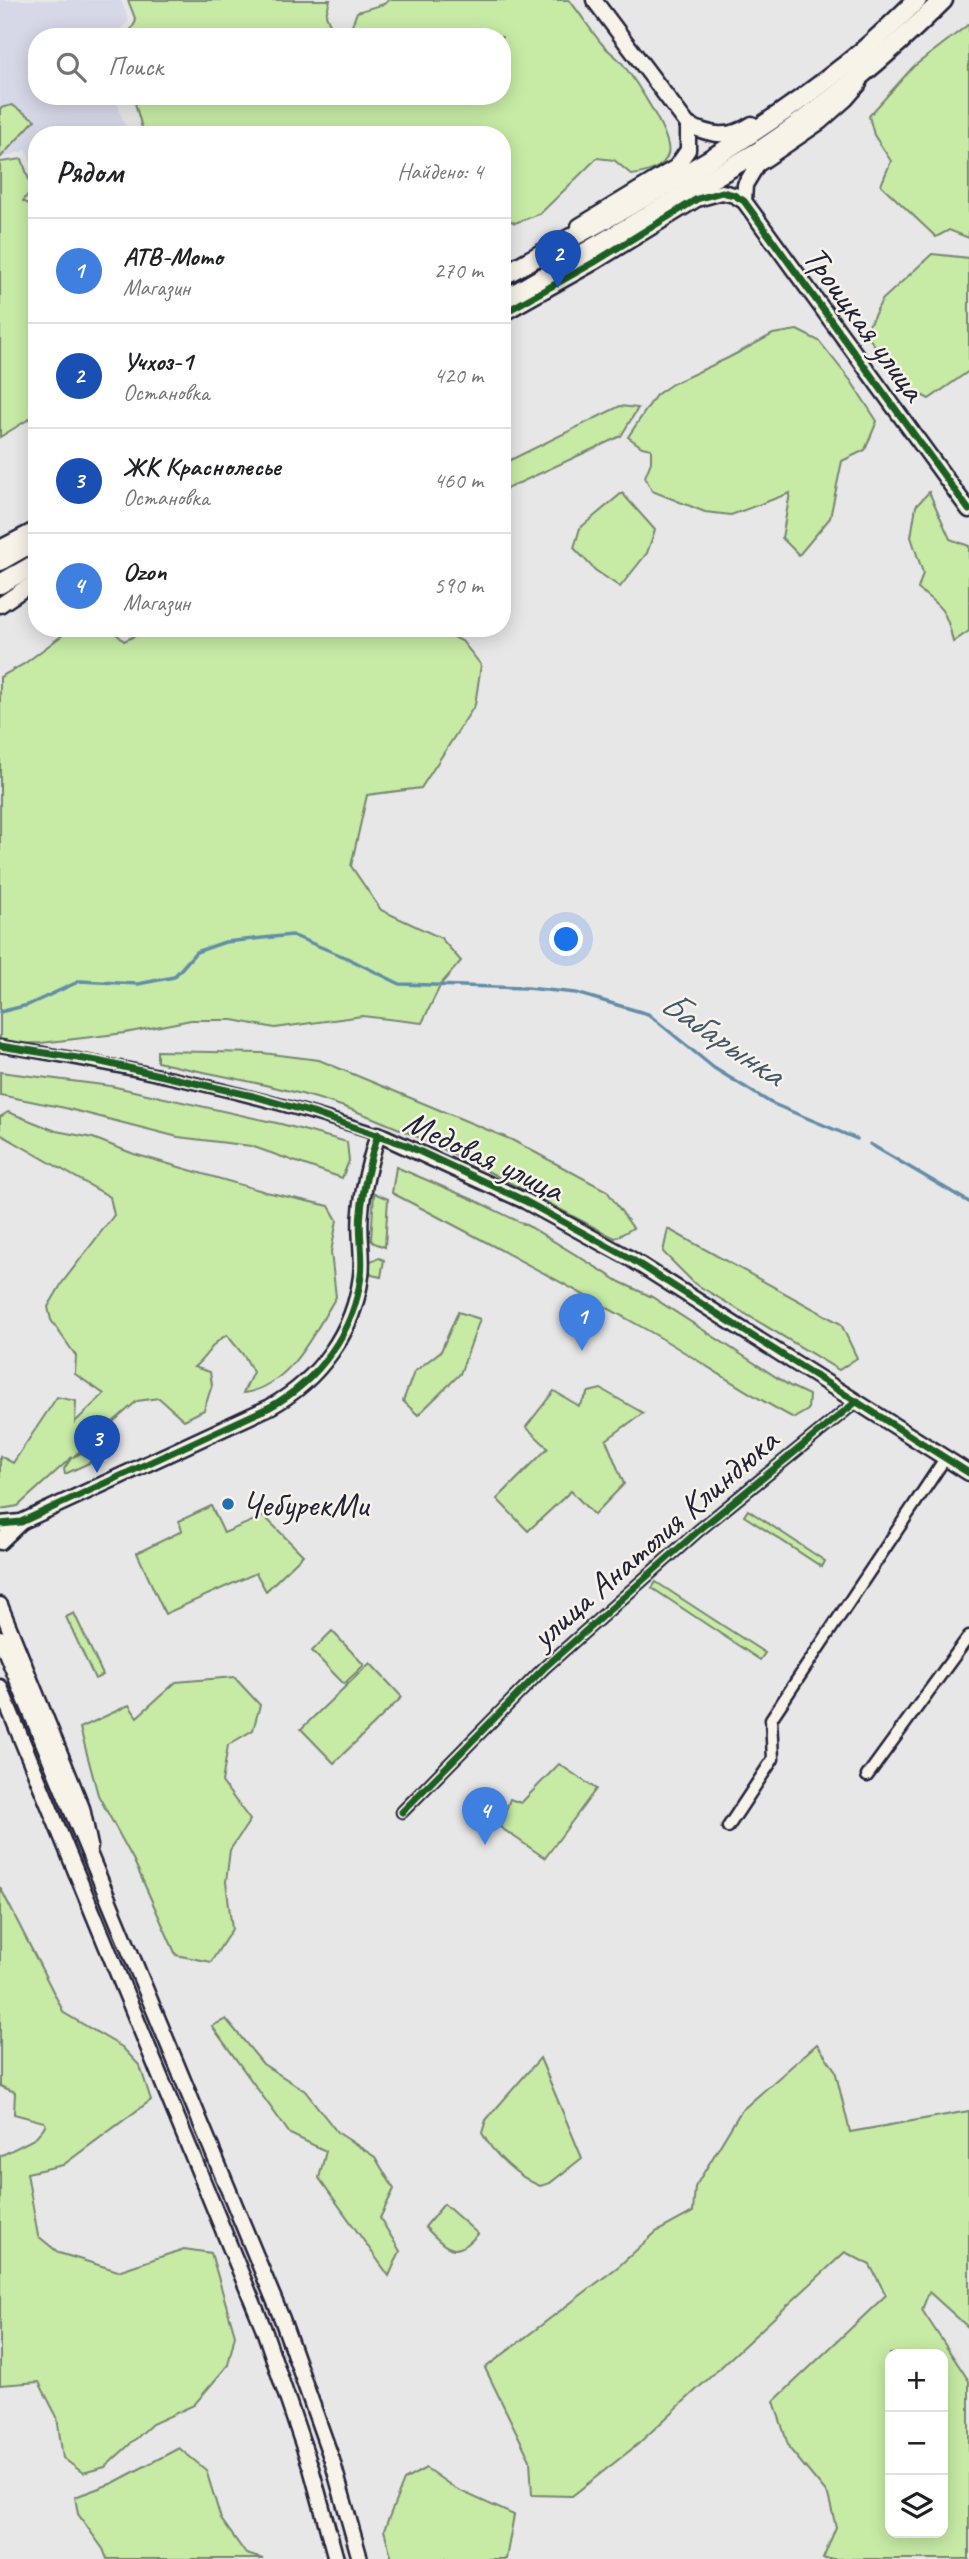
<!DOCTYPE html>
<html lang="ru">
<meta charset="utf-8">
<style>
body{margin:0;font-family:Caveat,sans-serif;background:#f6f6f6;color:#202124}
.controls{position:absolute;right:21px;bottom:21px;display:grid;overflow:hidden;border-radius:14px;box-shadow:0 4px 18px #0003}
.controls button{width:63px;height:63px;display:grid;place-items:center;padding:0;border:0;border-bottom:2px solid #e0e0e0;background:#fff;color:#202124;font:35px sans-serif}
.you{position:absolute;left:567px;top:940px;width:24px;height:24px;margin:-18px;border:5px solid #fff;border-radius:50%;background:#1a73e8;box-shadow:0 0 0 10px #1a73e833}
.badge{display:grid;place-items:center;width:46px;height:46px;border-radius:50%;background:#0b8043;color:#fff;font-size:23px;font-weight:700}
.pin{position:absolute;translate:-50% -58px;filter:drop-shadow(0 2px 4px #0008)}
.pin::after{content:'';position:absolute;top:37px;width:24px;height:21px;background:inherit;clip-path:polygon(0 0,100% 0,50% 100%)}
.list{margin:0;padding:0;list-style:none}
h2{display:flex;justify-content:space-between;align-items:center;height:91px;margin:0;padding:0 28px;font-size:30px}
h2 small{font-size:23px;font-weight:400;color:#757577}
.list li{display:grid;grid-template-columns:46px 1fr auto;gap:21px;align-items:center;box-sizing:border-box;height:105px;padding:0 28px;border-top:2px solid #e0e0e0}
.list b{display:block;font-size:26px;white-space:nowrap}
.list p{margin:0;font-size:23px;white-space:nowrap;color:#757577}
.list em{font-size:23px;font-style:normal;color:#757577}
.icon{flex:none;width:38px;height:38px;fill:none;stroke:currentColor;stroke-width:2;stroke-linecap:round;stroke-linejoin:round}
.map{position:relative;flex:none;width:969px;height:2559px;overflow:hidden}
.search{position:absolute;background:#fff;box-shadow:0 4px 18px #0003;left:28px;top:28px;width:483px;height:77px;display:flex;align-items:center;gap:18px;box-sizing:border-box;padding:0 24px;border-radius:28px;color:#757577;font-size:26px}
.panel{position:absolute;background:#fff;box-shadow:0 4px 18px #0003;left:28px;top:126px;width:483px;height:511px;border-radius:28px}
.map>svg:first-child{display:block}
.built{fill:#d6d8e8}
.green{fill:#c7eba5;stroke:#748670;stroke-width:2;fill-rule:evenodd}
.lines{fill:none;stroke-linecap:round;stroke-linejoin:round}
.stream{stroke:#628da6;stroke-width:3.5}
.street-casing{stroke:#22223b;stroke-width:15}
.secondary-casing{stroke:#22223b;stroke-width:19}
.primary-casing{stroke:#22223b;stroke-width:19}
.highway-casing{stroke:#22223b;stroke-width:23}
.street{stroke:#f7f3e8;stroke-width:10}
.secondary{stroke:#f7f3e8;stroke-width:14}
.primary{stroke:#f7f3e8;stroke-width:14}
.highway{stroke:#f7f3e8;stroke-width:18}
.cycleway-casing{stroke:#f7f3e8;stroke-width:11}
.cycleway{stroke:#1b5e20;stroke-width:7}
.poi-dot{fill:#1f6fb2;stroke:#f7f3e8;stroke-width:2.5}
.labels{text-anchor:middle;stroke-width:5;stroke-linejoin:round;paint-order:stroke}
.street-label{font-size:35px;fill:#22223b;stroke:#f7f3e8}
.poi-label{font-size:35px;fill:#22223b;stroke:#f7f3e8;text-anchor:start}
.water-label{font-size:37px;font-style:italic;fill:#425870;stroke:#f7f3e8}
</style>
<div class="map">
<svg width="969" height="2559" viewBox="0 0 969 2559">
<rect width="100%" height="100%" fill="#e8e7e8"/>
<filter id="ink" filterUnits="userSpaceOnUse"><feTurbulence type="fractalNoise" baseFrequency=".0143" numOctaves="2"/><feDisplacementMap in="SourceGraphic" scale="14" xChannelSelector="R" yChannelSelector="G"/><feConvolveMatrix kernelMatrix="1 2 1 2 8 2 1 2 1" color-interpolation-filters="sRGB"/></filter>
<g filter="url(#ink)">
<path class="built" d="M0,0H121L129,21L112,37H37V96H115L128,135H37V178L26,150L0,159Z"/>
<g class="green">
<path d="M128,0H330L326,15L335,36L351,28L357,12L384,4L388,0H569C581,14 590,30 602,44C608,51 616,56 622,63C634,79 673,136 668,154C664,169 645,173 632,175L614,160L597,158L540,214L515,223L502,217V135H144L133,96H502V37H127L136,21Z"/>
<path d="M969,24V238L949,230L936,237L881,185L891,161L874,135L869,116L913,67Z"/>
<path d="M12,105L35,120L0,158V108Z"/>
<path d="M22,159L32,189L23,201L37,208V414L0,437V162Z"/>
<path d="M932,254L969,258V371L929,399L908,388L865,333L882,300Z"/>
<path d="M797,330L819,341L851,381L877,421L865,450L842,461L830,518L799,555L782,538L790,493L731,515L705,512L652,491L645,477L651,462V449L642,447L628,437L656,395L672,384L728,358L773,334Z"/>
<path d="M620,406L638,408L621,436L502,491V464Z"/>
<path d="M929,492L950,539L969,546V631L953,642C947,612 943,608 918,589L923,573L911,537L916,506Z"/>
<path d="M622,493L655,530L647,553L620,587L595,570L574,548L580,528Z"/>
<path d="M72,628H110L124,641C154,626 163,625 196,632L200,628H434L462,641L481,665L475,705L421,788L367,795L351,866L381,910L441,938L461,961L441,984L422,1023L362,1016L275,1028L233,1020H191L125,1033L41,1043L11,1044L0,1041V677L24,664Z"/>
<path d="M157,1051L263,1053L319,1060L512,1140L607,1191L633,1228L615,1238C527,1193 441,1142 347,1108C289,1087 218,1076 157,1062Z"/>
<path d="M0,1072L111,1086L281,1124L347,1142L349,1161L342,1178L251,1146L178,1137L65,1108L0,1095Z"/>
<path d="M8,1112L56,1131L93,1138L134,1154L266,1192L329,1206L337,1220L331,1252L336,1297C314,1333 289,1388 243,1393L253,1372L245,1357L227,1335C212,1342 207,1357 194,1367L210,1372L212,1385L204,1410L184,1420L159,1398L137,1401L73,1457L100,1444L111,1453L65,1474L64,1469L72,1457L18,1506L0,1509V1456L13,1463L57,1397L76,1401L75,1422L104,1394L75,1374L76,1356L51,1320L48,1307L62,1283L114,1215L110,1197L0,1134V1117Z"/>
<path d="M396,1167L474,1200L532,1228L620,1282L652,1297L790,1386L809,1395L808,1410L794,1418C743,1392 697,1358 647,1330C563,1283 478,1237 392,1193Z"/>
<path d="M374,1193L388,1199L385,1247L374,1243L371,1240Z"/>
<path d="M668,1229L841,1324L857,1358L839,1370L694,1283L663,1252Z"/>
<path d="M379,1258L384,1260L381,1277L372,1275L369,1270L370,1261Z"/>
<path d="M458,1312L480,1319L460,1374L418,1415L403,1401L414,1372L441,1351Z"/>
<path d="M601,1389L643,1413L606,1440L624,1484L594,1515L571,1491L528,1531L497,1499L548,1448L526,1427L554,1391L579,1406L589,1392Z"/>
<path d="M211,1506L224,1533L264,1516L303,1555L266,1591L256,1573L165,1614L137,1553L182,1531L179,1521Z"/>
<path d="M748,1510L825,1561L822,1567L744,1516Z"/>
<path d="M656,1582L765,1653L760,1660L652,1588Z"/>
<path d="M74,1613L103,1675L95,1679L66,1617Z"/>
<path d="M332,1631L364,1665L344,1684L312,1651Z"/>
<path d="M370,1663L402,1697L334,1763L301,1729Z"/>
<path d="M234,1677L260,1705L253,1730L228,1745L222,1782L250,1820L230,1850L226,1882L232,1929L211,1962L176,1955L134,1861L98,1795L80,1728L129,1705L137,1717L176,1682Z"/>
<path d="M559,1764L596,1789L545,1858L500,1827L510,1799L521,1803Z"/>
<path d="M0,1887L64,2013L122,2047L140,2066L151,2100L63,2165L27,2173L38,2236L59,2253L118,2271L184,2249L211,2253L235,2335L228,2365L194,2405L152,2424L105,2467L83,2473L63,2458L57,2417L39,2382L0,2385V2156L34,2139L46,2125L44,2122L14,2114L15,2092L0,2086Z"/>
<path d="M226,2019L263,2064L305,2091L337,2132L375,2157L394,2189L380,2218L400,2251L389,2276L319,2178L326,2151L290,2134L212,2026Z"/>
<path d="M817,2044L835,2070L850,2132L969,2111V2328L929,2292L922,2310L969,2381V2559H823L836,2527L828,2495L789,2448L774,2401L886,2295L870,2265L845,2252L637,2445L572,2496L532,2495L530,2460L485,2368L619,2266L656,2232L693,2212L695,2187L741,2111ZM943,2354V2533H890V2354Z"/>
<path d="M540,2058L582,2158L550,2183L540,2186C518,2177 493,2154 482,2133L486,2120Z"/>
<path d="M444,2204L478,2234C454,2261 446,2247 425,2227Z"/>
<path d="M179,2448L206,2470L221,2519L246,2554L263,2559H107L103,2549L78,2514L75,2497L113,2483Z"/>
<path d="M426,2468L456,2489L514,2515L506,2559H392L384,2530L404,2480Z"/>
</g>
<g class="lines">
<g class="stream">
<path d="M0,1012L28,1005L80,981L138,984L174,977L196,952L225,942L292,935L347,958L400,984L527,988L576,993L648,1014L714,1068L771,1103L857,1139"/>
<path d="M870,1144L969,1202"/>
</g>
<defs>
<g id="street">
<path d="M0,1046C129,1066 254,1093 378,1134"/>
<path d="M867,1776L969,1636"/>
<path d="M402,1812L544,1668L698,1531L857,1401"/>
<path d="M728,1827L773,1759L771,1719L946,1457"/>
</g>
<g id="secondary">
<path d="M594,0L688,125"/>
<path d="M688,125C712,136 729,139 752,124"/>
<path d="M744,201L745,185L757,165L820,122L846,99L859,84"/>
<path d="M579,226L676,167L688,150V125"/>
<path d="M502,314L593,263L697,199L722,192L734,195L744,201L969,510"/>
<path d="M0,1524L21,1522L270,1407C319,1380 354,1332 361,1276C364,1255 358,1233 361,1212C363,1185 370,1160 378,1134L525,1201L631,1259L969,1473"/>
<path d="M0,1542L21,1522"/>
<path d="M0,1605L82,1808L90,1846"/>
</g>
<g id="primary">
<path d="M0,548L37,529"/>
<path d="M0,605L37,580"/>
<path d="M0,1638L282,2319L332,2460L360,2559"/>
<path d="M0,1687L263,2327L311,2468L336,2559"/>
</g>
<g id="highway">
<path d="M502,276C616,212 736,153 838,71C866,50 892,25 917,0"/>
<path d="M502,301L759,151C825,107 887,56 943,0"/>
<path d="M0,561L37,540"/>
<path d="M0,584L37,563"/>
</g>
</defs>
<use href="#street" class="street-casing"/>
<use href="#secondary" class="secondary-casing"/>
<use href="#primary" class="primary-casing"/>
<use href="#highway" class="highway-casing"/>
<use href="#street" class="street"/>
<use href="#secondary" class="secondary"/>
<use href="#primary" class="primary"/>
<use href="#highway" class="highway"/>
<defs>
<g id="cycleway">
<path d="M502,314L593,263L697,199L722,192L734,195L744,201L969,510"/>
<path d="M0,1046L97,1061L253,1096L313,1113L406,1145L525,1201L631,1259L969,1473"/>
<path d="M0,1524L21,1522L270,1407C319,1380 354,1332 361,1276C364,1255 358,1233 361,1212C363,1185 370,1160 378,1134"/>
<path d="M402,1812L544,1668L698,1531L857,1401"/>
</g>
</defs>
<use href="#cycleway" class="cycleway-casing"/>
<use href="#cycleway" class="cycleway"/>
</g>
</g>
<circle class="poi-dot" cx="228" cy="1504" r="7"/>
<g class="labels">
<g class="street-label">
<text transform="translate(865 323) rotate(54)" y="12">Троицкая улица</text>
<text transform="translate(484 1155) rotate(25)" y="12">Медовая улица</text>
<text transform="translate(654 1538) rotate(-41)" y="12">улица Анатолия Клиндюка</text>
</g>
<g class="poi-label">
<text x="242" y="1516">ЧебурекМи</text>
</g>
<g class="water-label">
<text transform="translate(723 1037) rotate(34)" y="13">Бабарынка</text>
</g>
</g>
</svg>
<div class="controls">
<button>+</button>
<button>−</button>
<button><svg class="icon" aria-label="layers" viewBox="0 0 24 24"><path d="M12 4l9 5-9 5-9-5zM3 14l9 5 9-5"/></svg></button>
</div>
<div class="you"></div>
<div class="pin badge" style="left:582px;top:1351px;background:#3f7fe0">1</div>
<div class="pin badge" style="left:558px;top:288px;background:#1a4fb4">2</div>
<div class="pin badge" style="left:97px;top:1473px;background:#1a4fb4">3</div>
<div class="pin badge" style="left:485px;top:1845px;background:#3f7fe0">4</div>
<div class="search"><svg class="icon" aria-label="search" viewBox="0 0 24 24"><circle cx="10" cy="10" r="6"/><path d="M15 15l6 6"/></svg>Поиск</div>
<section class="panel">
<h2>Рядом<small>Найдено: 4</small></h2>
<ul class="list">
<li><span class="badge" style="background:#3f7fe0">1</span><div><b>АТВ-Мото</b><p>Магазин</p></div><em>270 m</em></li>
<li><span class="badge" style="background:#1a4fb4">2</span><div><b>Учхоз-1</b><p>Остановка</p></div><em>420 m</em></li>
<li><span class="badge" style="background:#1a4fb4">3</span><div><b>ЖК Краснолесье</b><p>Остановка</p></div><em>460 m</em></li>
<li><span class="badge" style="background:#3f7fe0">4</span><div><b>Ozon</b><p>Магазин</p></div><em>590 m</em></li>
</ul>
</section>
</div>
